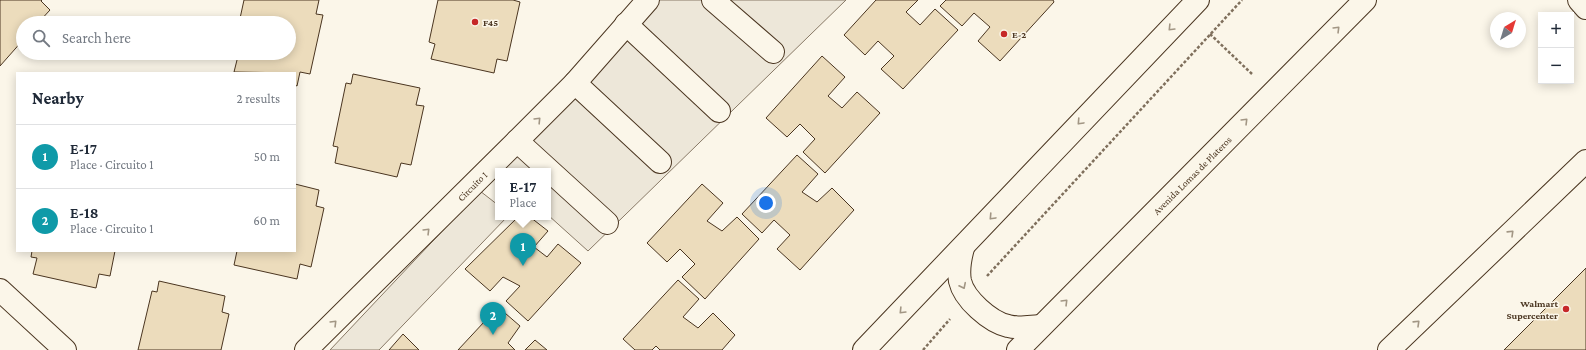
<!DOCTYPE html>
<meta charset="utf-8">
<style>
body{margin:0;font-family:"Crimson Pro",serif;background:#f6f6f7;color:#1f2937}
.controls{position:absolute;right:12px;top:12px;display:grid;overflow:hidden;border-radius:0px;box-shadow:0 2px 10px #0003}
.controls button{width:36px;height:36px;display:grid;place-items:center;padding:0;border:0;border-bottom:1px solid #e0e1e3;background:#fff;color:#1f2937;font:20px sans-serif}
.compass{position:absolute;left:1490px;top:12px;width:36px;height:36px;border-radius:50%;background:#fff;box-shadow:0 2px 10px #0003;rotate:38deg}
.you{position:absolute;left:766px;top:203px;width:14px;height:14px;margin:-10px;border:3px solid #fff;border-radius:50%;background:#1a73e8;box-shadow:0 0 0 6px #1a73e833}
.badge{display:grid;place-items:center;width:26px;height:26px;border-radius:50%;background:#c62828;color:#fff;font-size:13px;font-weight:700}
.pin{position:absolute;translate:-50% -33px;filter:drop-shadow(0 1px 2px #0008)}
.pin::after{content:'';position:absolute;top:21px;width:14px;height:12px;background:inherit;clip-path:polygon(0 0,100% 0,50% 100%)}
.popup{position:absolute;left:495px;top:168px;width:56px;height:52px;box-sizing:border-box;display:grid;place-content:center;border-radius:0px;background:#fff;filter:drop-shadow(0 1px 3px #0005);font-size:13px;white-space:nowrap;color:#747a83}
.popup b{font-size:15px;color:#1f2937}
.popup::after{content:'';position:absolute;left:50%;top:100%;margin-left:-8px;border:8px solid transparent;border-top-color:#fff}
.list{margin:0;padding:0;list-style:none}
h2{display:flex;justify-content:space-between;align-items:center;height:52px;margin:0;padding:0 16px;font-size:17px}
h2 small{font-size:13px;font-weight:400;color:#747a83}
.list li{display:grid;grid-template-columns:26px 1fr auto;gap:12px;align-items:center;box-sizing:border-box;height:64px;padding:0 16px;border-top:1px solid #e0e1e3}
.list b{display:block;font-size:15px;white-space:nowrap}
.list p{margin:0;font-size:13px;white-space:nowrap;color:#747a83}
.list em{font-size:13px;font-style:normal;color:#747a83}
.icon{flex:none;width:22px;height:22px;fill:none;stroke:currentColor;stroke-width:2;stroke-linecap:round;stroke-linejoin:round}
.map{position:relative;flex:none;width:1586px;height:350px;overflow:hidden}
.search{position:absolute;background:#fff;box-shadow:0 2px 10px #0003;left:16px;top:16px;width:280px;height:44px;display:flex;align-items:center;gap:10px;box-sizing:border-box;padding:0 14px;border-radius:22px;color:#747a83;font-size:15px}
.panel{position:absolute;background:#fff;box-shadow:0 2px 10px #0003;left:16px;top:72px;width:280px;height:180px;border-radius:0px}
.map>svg:first-child{display:block}
.parking{fill:#ede7d9;stroke:#887966}
.building{fill:#ecdcbc;stroke:#4a3520}
.lines{fill:none;stroke-linecap:round;stroke-linejoin:round}
.minor-casing{stroke:#4a3520;stroke-width:24}
.major-casing{stroke:#4a3520;stroke-width:24}
.path{stroke:#7f6f5c;stroke-width:2.5;stroke-dasharray:3 2;stroke-linecap:butt}
.minor{stroke:#fbf6e9;stroke-width:22}
.major{stroke:#fbf6e9;stroke-width:22}
.oneway{stroke:#a29684}
.poi-dot{fill:#c62828;stroke:#fbf6e9;stroke-width:1.5}
.labels{text-anchor:middle;stroke-width:3;stroke-linejoin:round;paint-order:stroke}
.poi-label{font-size:10px;font-weight:bold;fill:#4a3520;stroke:#fbf6e9;text-anchor:start}
.street-label{font-size:10px;fill:#4a3520;stroke:#fbf6e9}
</style>
<div class="map">
<svg width="1586" height="350" viewBox="0 0 1586 350">
<rect width="100%" height="100%" fill="#fbf6e9"/>
<g class="parking">
<path d="M657,0H846L588,251L548,215V171H498Z"/>
<path d="M480,191L498,205V217H507L379,350H330Z"/>
</g>
<g class="building">
<path d="M0,0H42L41,1L50,10L38,23H23V40L0,66Z"/>
<path d="M244,0H319L316,14L323,15L310,74L300,72L297,86L295,85V73L234,72L238,56L232,55L233,53H289V23H239Z"/>
<path d="M438,0H513L520,2L507,61L497,59L494,73L431,59L435,44L429,42Z"/>
<path d="M876,0H918L906,12L920,25L935,9L958,30L903,89L881,69L894,56L878,41L865,55L844,35Z"/>
<path d="M946,0H1053L1054,2L1000,61L978,41L990,27L974,13L962,26L940,6Z"/>
<path d="M822,56L845,77L828,96L842,108L857,92L880,113L825,173L803,152L815,139L800,124L787,137L766,118Z"/>
<path d="M353,74L420,88L416,105L424,106L411,165L401,163L397,177L335,163L338,147L333,146L346,83L351,84Z"/>
<path d="M797,155L818,174L802,192L817,202L832,188L854,210L800,270L777,249L790,235L774,220L762,233L742,214Z"/>
<path d="M295,184L319,190L316,206L324,208L311,267L300,264L297,279L234,265L237,251H295Z"/>
<path d="M702,184L723,203L707,221L722,231L737,217L759,239L705,299L682,277L695,264L680,249L667,262L647,243Z"/>
<path d="M518,217H530L548,231L534,247L547,257L558,244L581,263L528,321L506,301L520,286L503,277L490,291L465,269Z"/>
<path d="M32,251H115L110,276L99,274L96,288L33,274L37,258L31,257Z"/>
<path d="M1586,268V350H1504Z"/>
<path d="M678,280L699,299L683,317L698,328L713,313L735,335L722,350H660L656,346L652,350H635L623,339Z"/>
<path d="M159,281L225,296L222,312L229,314L221,350H138L152,291L157,292Z"/>
<path d="M498,307L520,326L508,343L515,350H458Z"/>
<path d="M403,334L419,350H389Z"/>
<path d="M535,340L547,350H525Z"/>
</g>
<g class="lines">
<defs>
<g id="minor">
<path d="M713,0L773,52"/>
<path d="M1579,0L1586,8"/>
<path d="M626,24L719,111"/>
<path d="M575,83L660,162"/>
<path d="M517,141L607,223"/>
<path d="M0,290L65,350"/>
<path d="M306,350L517,141L575,83L648,0"/>
<path d="M1389,350L1586,161"/>
</g>
<g id="major">
<path d="M963,248C960,259 958,270 960,281C964,299 990,322 1008,326C1019,329 1030,327 1041,326"/>
<path d="M864,350L1198,0"/>
<path d="M1018,350L1365,0"/>
</g>
</defs>
<use href="#minor" class="minor-casing"/>
<use href="#major" class="major-casing"/>
<g class="path">
<path d="M1210,34L1252,74"/>
<path d="M987,276L1242,0"/>
<path d="M923,350L950,319"/>
</g>
<use href="#minor" class="minor"/>
<use href="#major" class="major"/>
</g>
<defs><path id="oneway-chevron" d="M-2-3.5L2.5 0L-2 3.5" fill="none" stroke-width="1.6" stroke-linecap="round" stroke-linejoin="round"/></defs>
<g class="oneway">
<use href="#oneway-chevron" transform="translate(1171 28) rotate(134)"/>
<use href="#oneway-chevron" transform="translate(1337 29) rotate(-45)"/>
<use href="#oneway-chevron" transform="translate(538 120) rotate(-46)"/>
<use href="#oneway-chevron" transform="translate(1245 121) rotate(-45)"/>
<use href="#oneway-chevron" transform="translate(1080 122) rotate(133)"/>
<use href="#oneway-chevron" transform="translate(992 217) rotate(133)"/>
<use href="#oneway-chevron" transform="translate(427 231) rotate(-45)"/>
<use href="#oneway-chevron" transform="translate(1511 233) rotate(-44)"/>
<use href="#oneway-chevron" transform="translate(963 286) rotate(64)"/>
<use href="#oneway-chevron" transform="translate(1065 302) rotate(-45)"/>
<use href="#oneway-chevron" transform="translate(902 311) rotate(134)"/>
<use href="#oneway-chevron" transform="translate(334 323) rotate(-45)"/>
<use href="#oneway-chevron" transform="translate(1417 323) rotate(-44)"/>
</g>
<g class="poi-dot">
<circle cx="475" cy="22" r="4"/>
<circle cx="1004" cy="34" r="4"/>
<circle cx="1566" cy="309" r="4"/>
</g>
<g class="labels">
<g class="poi-label">
<text x="483" y="26">F45</text>
<text x="1012" y="38">E-2</text>
<text x="1558" y="307" text-anchor="end">Walmart<tspan x="1558" dy="12">Supercenter</tspan></text>
</g>
<g class="street-label">
<text transform="translate(1192 175) rotate(-45)" y="4">Avenida Lomas de Plateros</text>
<text transform="translate(472 186) rotate(-45)" y="4">Circuito 1</text>
</g>
</g>
</svg>
<div class="controls">
<button>+</button>
<button>−</button>
</div>
<svg class="compass" viewBox="-18 -18 36 36"><path d="M0-13l5 13h-10z" fill="#e53935"/><path d="M0 13l5-13h-10z" fill="#747a83"/></svg>
<div class="you"></div>
<div class="pin badge" style="left:523px;top:266px;background:#0f9aa8">1</div>
<div class="popup"><b>E-17</b>Place</div>
<div class="pin badge" style="left:493px;top:335px;background:#0f9aa8">2</div>
<div class="search"><svg class="icon" aria-label="search" viewBox="0 0 24 24"><circle cx="10" cy="10" r="6"/><path d="M15 15l6 6"/></svg>Search here</div>
<section class="panel">
<h2>Nearby<small>2 results</small></h2>
<ul class="list">
<li><span class="badge" style="background:#0f9aa8">1</span><div><b>E-17</b><p>Place · Circuito 1</p></div><em>50 m</em></li>
<li><span class="badge" style="background:#0f9aa8">2</span><div><b>E-18</b><p>Place · Circuito 1</p></div><em>60 m</em></li>
</ul>
</section>
</div>
